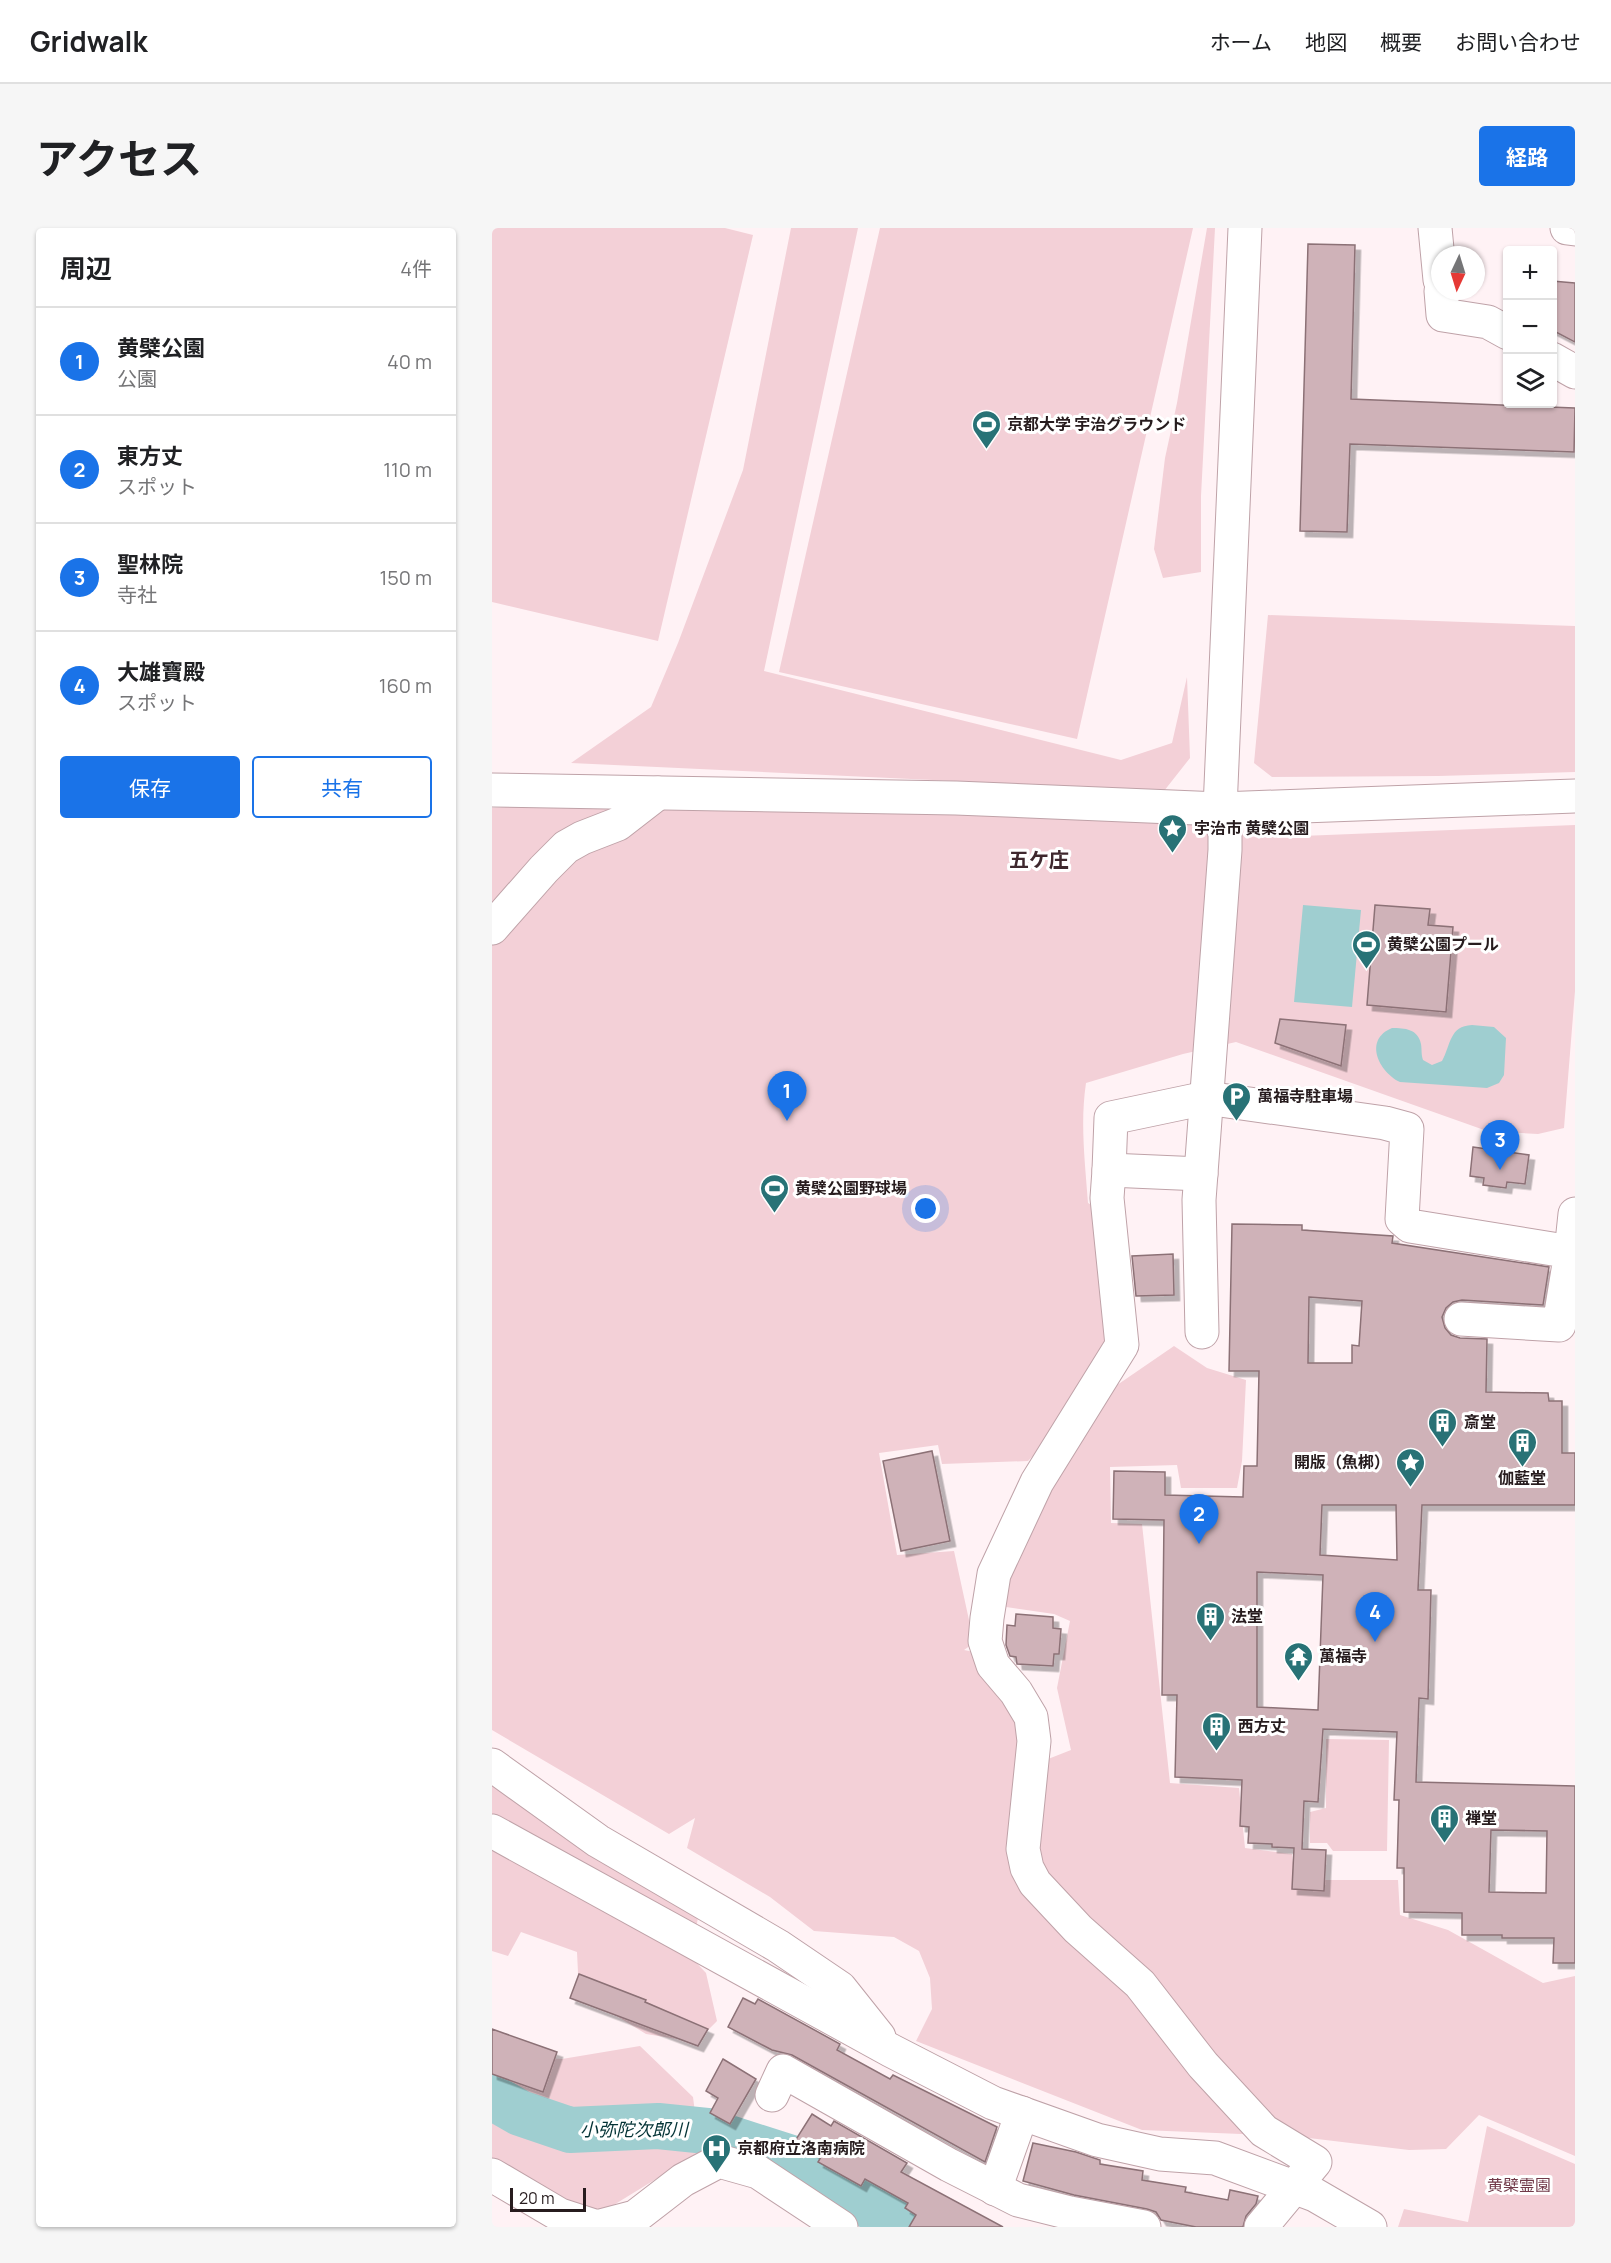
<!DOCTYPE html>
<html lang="ja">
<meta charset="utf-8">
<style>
body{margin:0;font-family:Manrope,"Noto Sans JP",sans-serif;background:#f6f6f6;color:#202124}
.controls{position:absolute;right:18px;top:18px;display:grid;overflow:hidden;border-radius:6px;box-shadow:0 2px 4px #0004}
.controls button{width:54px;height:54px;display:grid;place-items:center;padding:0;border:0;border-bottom:2px solid #e0e0e0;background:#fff;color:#202124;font:30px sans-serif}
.compass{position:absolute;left:939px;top:18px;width:54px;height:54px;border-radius:50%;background:#fff;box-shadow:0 2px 4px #0004;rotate:184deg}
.scale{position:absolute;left:18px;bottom:15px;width:76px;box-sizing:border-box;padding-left:6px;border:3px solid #271c1e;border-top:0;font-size:16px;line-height:21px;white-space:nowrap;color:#271c1e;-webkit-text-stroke:4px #fff;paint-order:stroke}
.you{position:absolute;left:434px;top:981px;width:21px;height:21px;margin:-15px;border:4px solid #fff;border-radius:50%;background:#1a73e8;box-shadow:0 0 0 9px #1a73e833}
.badge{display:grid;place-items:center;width:39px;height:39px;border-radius:50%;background:#1a73e8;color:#fff;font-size:20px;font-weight:700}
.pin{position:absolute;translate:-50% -50px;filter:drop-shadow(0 2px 3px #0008)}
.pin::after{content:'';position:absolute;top:32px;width:21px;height:18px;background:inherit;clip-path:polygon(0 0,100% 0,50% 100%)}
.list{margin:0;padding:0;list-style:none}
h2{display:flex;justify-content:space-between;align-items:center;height:78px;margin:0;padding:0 24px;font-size:26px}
h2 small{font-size:20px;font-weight:400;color:#757577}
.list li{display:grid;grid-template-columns:39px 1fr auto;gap:18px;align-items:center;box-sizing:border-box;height:108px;padding:0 24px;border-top:2px solid #e0e0e0}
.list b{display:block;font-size:22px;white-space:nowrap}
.list p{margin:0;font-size:20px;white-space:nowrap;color:#757577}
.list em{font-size:20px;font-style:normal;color:#757577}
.actions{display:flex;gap:12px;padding:18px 24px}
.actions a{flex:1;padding:14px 0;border:2px solid #1a73e8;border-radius:6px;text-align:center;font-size:21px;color:#1a73e8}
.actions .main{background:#1a73e8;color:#fff}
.icon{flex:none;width:33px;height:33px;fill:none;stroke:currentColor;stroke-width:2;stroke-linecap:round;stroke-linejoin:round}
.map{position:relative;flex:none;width:1083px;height:1999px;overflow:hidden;border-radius:6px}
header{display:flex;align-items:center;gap:36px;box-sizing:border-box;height:84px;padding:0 30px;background:#fff;border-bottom:2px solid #e0e0e0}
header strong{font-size:28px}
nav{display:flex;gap:33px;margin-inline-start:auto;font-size:21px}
.intro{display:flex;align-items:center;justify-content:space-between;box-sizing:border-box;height:144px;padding:0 36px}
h1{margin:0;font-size:42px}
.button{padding:15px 27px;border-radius:6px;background:#1a73e8;color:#fff;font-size:21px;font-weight:700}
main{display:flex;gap:36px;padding:0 36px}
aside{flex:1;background:#fff;border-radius:6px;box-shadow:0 2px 4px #0004}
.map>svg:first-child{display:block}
.green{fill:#f3d0d7}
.water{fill:#9fced0}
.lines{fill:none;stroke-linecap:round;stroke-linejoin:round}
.river{stroke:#9fced0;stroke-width:46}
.building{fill:#cfb2b8;stroke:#8c7176;stroke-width:1.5;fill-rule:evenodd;filter:url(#shadow)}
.minor-casing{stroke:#bfa2a8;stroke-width:35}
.minor{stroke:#fff;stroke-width:33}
.labels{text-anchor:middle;stroke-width:6;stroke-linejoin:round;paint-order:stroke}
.poi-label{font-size:16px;font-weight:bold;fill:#271c1e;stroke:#fff;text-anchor:start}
.park-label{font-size:16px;fill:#713a49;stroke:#fff}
.water-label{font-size:18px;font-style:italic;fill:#043336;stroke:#fff}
.quarter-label{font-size:20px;font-weight:bold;fill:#3e272d;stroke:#fff}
</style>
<header>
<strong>Gridwalk</strong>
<nav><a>ホーム</a><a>地図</a><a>概要</a><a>お問い合わせ</a></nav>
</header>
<div class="intro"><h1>アクセス</h1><a class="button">経路</a></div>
<main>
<aside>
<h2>周辺<small>4件</small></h2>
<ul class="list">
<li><span class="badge">1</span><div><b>黄檗公園</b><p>公園</p></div><em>40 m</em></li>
<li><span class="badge">2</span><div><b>東方丈</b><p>スポット</p></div><em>110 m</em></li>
<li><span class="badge">3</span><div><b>聖林院</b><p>寺社</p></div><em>150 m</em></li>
<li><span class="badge">4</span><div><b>大雄寶殿</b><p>スポット</p></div><em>160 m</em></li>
</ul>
<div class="actions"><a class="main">保存</a><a>共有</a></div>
</aside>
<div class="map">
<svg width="1083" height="1999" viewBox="0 0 1083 1999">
<defs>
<filter id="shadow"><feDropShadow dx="5.5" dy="5.5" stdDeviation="0" flood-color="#0004"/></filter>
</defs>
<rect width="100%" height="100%" fill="#fff2f5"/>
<g class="green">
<path d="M0,0H233L261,7L166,413L0,374Z"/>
<path d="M299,0H366L272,443L629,532L680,515L695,449L698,530L672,563L79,535L159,479L186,415L251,242Z"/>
<path d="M388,0H701L585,511L287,444Z"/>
<path d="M715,0H723L709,268V344L671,350L662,321L673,230L685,175Z"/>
<path d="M776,387L1083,398V544L946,548L780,549L762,535Z"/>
<path d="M173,571L708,597L785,609L1083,597V763L1072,900L1046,906L995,903L744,814L691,826L594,855C588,895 593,934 596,975L607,981L617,1118L559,1209L536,1233L450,1236L446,1217L387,1225L405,1327L462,1323L482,1415L472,1422L487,1425L551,1533L579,1522L565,1460L578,1393L562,1386L514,1379L517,1352L555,1263L612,1166L682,1118L715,1140L754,1152L750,1233L745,1260H689L685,1237L618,1239L619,1295L650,1296L678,1555L747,1560L753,1620L800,1626L803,1652H906L908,1687L956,1702L1051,1755L1083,1748V1928L987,1887L954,1921L917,1922L800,1908L650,1902L424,1813L440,1781L438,1750L427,1723L402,1709L322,1703L278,1669L195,1620L203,1590L177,1606L0,1502V580L105,573Z"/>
<path d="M834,1511L897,1512L895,1623H841L835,1615H818V1584L834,1580Z"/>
<path d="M0,1544L208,1678L204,1701L0,1587Z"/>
<path d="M0,1614L182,1711L214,1745L225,1793L204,1814L154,1806L87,1765L85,1724L29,1704L16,1728L0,1723Z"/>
<path d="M148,1818L201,1869L208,1924L107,1986L52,1967L0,1936V1827L70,1831Z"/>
<path d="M995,1898L1083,1936V1999H906L912,1981L976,1994Z"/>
</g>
<g class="water">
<path d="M811,677L869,682L860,779L802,774Z"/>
<path d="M980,797L1002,799L1014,810L1012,847L1007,855L995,860L908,854C887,844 871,812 900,800C913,800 926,801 929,816C930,822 929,826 931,832L940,837L950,833C959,817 957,798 980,797Z"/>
</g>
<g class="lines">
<path class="river" d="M0,1869L28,1885L78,1902L166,1898L215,1903L299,1930L412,1999"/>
</g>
<g class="building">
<path d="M816,16L863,17L859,171L1083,180L1082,224L858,216L855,304L808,303Z"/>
<path d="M1060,53L1083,55V114L1060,102Z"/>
<path d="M883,677L938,681L936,697L961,699L954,784L875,777Z"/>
<path d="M788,791L854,797L849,838L783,815Z"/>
<path d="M981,919L1037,927L1033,956L1015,954L1014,960L991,957L992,950L978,948Z"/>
<path d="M740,996L810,997V1002L901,1008L900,1015L1057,1039L1051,1077L970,1072L961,1074L954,1080L950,1089L953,1100L959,1107L968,1110L995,1111L994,1164L1056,1165L1057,1173H1070V1225H1083V1277H930L926,1362H939L936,1471L927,1470L924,1554L1083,1558V1735H1061L1062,1710H1010V1707H970V1685L912,1684V1640H905L907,1572H902L905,1504L831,1501L826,1574L812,1573L810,1621L834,1622L832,1663L800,1661L802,1620L780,1619V1616L756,1615L757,1599L748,1598L750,1552L683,1549L685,1467H670L672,1292L621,1291L622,1243L673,1244V1267L751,1269L752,1238H765L767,1143H737ZM817,1069L870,1073L867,1118L860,1117V1135H816ZM830,1277H904L905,1332L828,1327ZM765,1344L831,1347L826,1482L765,1479ZM999,1602L1055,1603L1054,1665L997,1664Z"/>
<path d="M681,1026L682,1067L644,1068L640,1028Z"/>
<path d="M440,1223L458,1313L409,1323L391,1233Z"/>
<path d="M524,1386L561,1389V1400L569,1401L567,1426H562L561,1438L525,1436L524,1429L518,1428L514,1417L515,1397L523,1398Z"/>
<path d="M87,1746L154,1772L153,1774L216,1801L206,1818L78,1770Z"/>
<path d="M251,1770L263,1776L266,1771L348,1816L345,1822L398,1851L401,1847L505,1899L493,1934L300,1827L280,1822L236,1799Z"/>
<path d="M0,1801L65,1824L51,1864L0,1846Z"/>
<path d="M231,1831L264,1851L238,1896L218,1885L226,1870L214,1863Z"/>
<path d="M320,1886L339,1898L342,1893L415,1935L409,1944L511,1999H417L424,1987L413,1980L416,1975L373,1951L369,1958L326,1934L329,1929L303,1913Z"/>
<path d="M541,1915L584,1924L608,1932V1936L651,1943L650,1952L694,1959L693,1964L736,1972L738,1962L766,1968L764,1976L754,1988L751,1999H704L669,1992L664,1984L655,1981L582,1967L531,1953Z"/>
</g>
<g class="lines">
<defs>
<g id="minor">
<path d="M943,0L948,52"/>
<path d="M1075,0L1083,1"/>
<path d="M949,63L951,87L996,94L1016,105"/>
<path d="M1060,131L1083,144"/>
<path d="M0,562L464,570L728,581L1083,568"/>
<path d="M0,700L52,641L74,619L90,610L126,596L166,565"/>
<path d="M617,942L619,890L714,870L893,895L915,901L910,991L918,998L1079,1024L1067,1097L969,1091"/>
<path d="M709,946L617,942L615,970L630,1117L545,1254L502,1346L495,1390L493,1413L501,1437L524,1464L539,1489L542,1513L531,1621L535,1640L543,1655L586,1701L648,1756L711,1837L772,1903L823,1934L769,1999"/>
<path d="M1083,986L1079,1024L1083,1025"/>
<path d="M710,1104L707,972L733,622V607L728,581L753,0"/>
<path d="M0,1537L106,1613L286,1718L348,1760L387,1809"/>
<path d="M0,1603L398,1822L501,1875L605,1912L668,1926L723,1930L823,1967L878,1999"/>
<path d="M280,1867L291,1843L457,1937L526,1972L578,1985L652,1999"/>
<path d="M0,1947L68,1987L105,1999L143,1989L191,1952L227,1933L266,1944L349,1999"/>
<path d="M503,1961L530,1885"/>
</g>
</defs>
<use href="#minor" class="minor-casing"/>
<use href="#minor" class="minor"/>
</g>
<defs>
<symbol id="stadium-pin" viewBox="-11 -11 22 30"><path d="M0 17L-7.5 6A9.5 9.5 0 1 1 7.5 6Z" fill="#287276" stroke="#fff"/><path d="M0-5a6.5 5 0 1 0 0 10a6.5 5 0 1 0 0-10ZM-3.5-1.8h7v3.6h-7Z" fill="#fff"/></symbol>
<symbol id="sight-pin" viewBox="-11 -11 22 30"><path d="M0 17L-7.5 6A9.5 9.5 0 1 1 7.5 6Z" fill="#287276" stroke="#fff"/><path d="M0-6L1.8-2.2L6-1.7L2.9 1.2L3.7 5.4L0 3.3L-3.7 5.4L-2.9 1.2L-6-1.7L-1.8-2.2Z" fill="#fff"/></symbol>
<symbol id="parking-pin" viewBox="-11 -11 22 30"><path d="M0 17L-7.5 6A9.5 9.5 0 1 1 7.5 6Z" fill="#287276" stroke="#fff"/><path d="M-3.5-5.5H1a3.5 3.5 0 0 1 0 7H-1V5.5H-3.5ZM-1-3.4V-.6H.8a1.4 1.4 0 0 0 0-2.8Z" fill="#fff"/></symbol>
<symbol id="building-pin" viewBox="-11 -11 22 30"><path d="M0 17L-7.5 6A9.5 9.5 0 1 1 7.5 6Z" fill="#287276" stroke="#fff"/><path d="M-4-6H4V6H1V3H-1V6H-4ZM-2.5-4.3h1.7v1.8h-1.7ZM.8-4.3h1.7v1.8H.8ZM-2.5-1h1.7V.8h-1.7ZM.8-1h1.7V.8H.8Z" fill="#fff"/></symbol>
<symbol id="temple-pin" viewBox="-11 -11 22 30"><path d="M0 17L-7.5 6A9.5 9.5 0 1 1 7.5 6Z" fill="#287276" stroke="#fff"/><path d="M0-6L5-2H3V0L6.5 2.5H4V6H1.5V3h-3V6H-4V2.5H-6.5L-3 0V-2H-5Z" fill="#fff"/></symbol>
<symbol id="hospital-pin" viewBox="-11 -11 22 30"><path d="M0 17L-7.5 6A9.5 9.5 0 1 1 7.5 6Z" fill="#287276" stroke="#fff"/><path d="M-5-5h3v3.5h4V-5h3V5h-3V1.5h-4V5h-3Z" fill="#fff"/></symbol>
</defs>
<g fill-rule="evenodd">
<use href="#stadium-pin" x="478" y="180" width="33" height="45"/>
<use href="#sight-pin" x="664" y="584" width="33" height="45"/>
<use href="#stadium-pin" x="858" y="700" width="33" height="45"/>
<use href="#parking-pin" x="728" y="852" width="33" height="45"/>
<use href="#stadium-pin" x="266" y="944" width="33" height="45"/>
<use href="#building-pin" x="934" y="1178" width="33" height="45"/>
<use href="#building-pin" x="1014" y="1198" width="33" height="45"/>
<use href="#sight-pin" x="902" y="1218" width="33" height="45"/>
<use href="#building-pin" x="702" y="1372" width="33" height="45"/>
<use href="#temple-pin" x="790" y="1412" width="33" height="45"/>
<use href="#building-pin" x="708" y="1482" width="33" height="45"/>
<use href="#building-pin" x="936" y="1574" width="33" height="45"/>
<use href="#hospital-pin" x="208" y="1904" width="33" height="45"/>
</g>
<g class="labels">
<g class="poi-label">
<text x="515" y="202">京都大学 宇治グラウンド</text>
<text x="702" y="606">宇治市 黄檗公園</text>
<text x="895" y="722">黄檗公園プール</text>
<text x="765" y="874">萬福寺駐車場</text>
<text x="303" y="966">黄檗公園野球場</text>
<text x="972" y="1200">斎堂</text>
<text x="898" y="1240" text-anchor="end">開版（魚梆）</text>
<text x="1030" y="1256" text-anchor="middle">伽藍堂</text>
<text x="739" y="1394">法堂</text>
<text x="827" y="1434">萬福寺</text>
<text x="746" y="1504">西方丈</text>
<text x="973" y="1596">禅堂</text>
<text x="245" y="1926">京都府立洛南病院</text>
</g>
<g class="park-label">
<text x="1027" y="1963">黄檗霊園</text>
</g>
<g class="water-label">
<text x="142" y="1908">小弥陀次郎川</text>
</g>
<g class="quarter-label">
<text x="547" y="639">五ケ庄</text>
</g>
</g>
</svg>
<div class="controls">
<button>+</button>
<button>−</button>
<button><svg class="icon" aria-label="layers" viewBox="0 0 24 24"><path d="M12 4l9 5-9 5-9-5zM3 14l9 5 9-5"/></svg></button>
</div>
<svg class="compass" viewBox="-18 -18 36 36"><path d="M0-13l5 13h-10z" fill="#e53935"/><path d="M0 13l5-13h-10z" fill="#757577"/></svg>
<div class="scale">20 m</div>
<div class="you"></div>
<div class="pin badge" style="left:295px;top:893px">1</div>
<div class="pin badge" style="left:707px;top:1316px">2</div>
<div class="pin badge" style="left:1008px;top:942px">3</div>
<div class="pin badge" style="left:883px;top:1414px">4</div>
</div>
</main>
